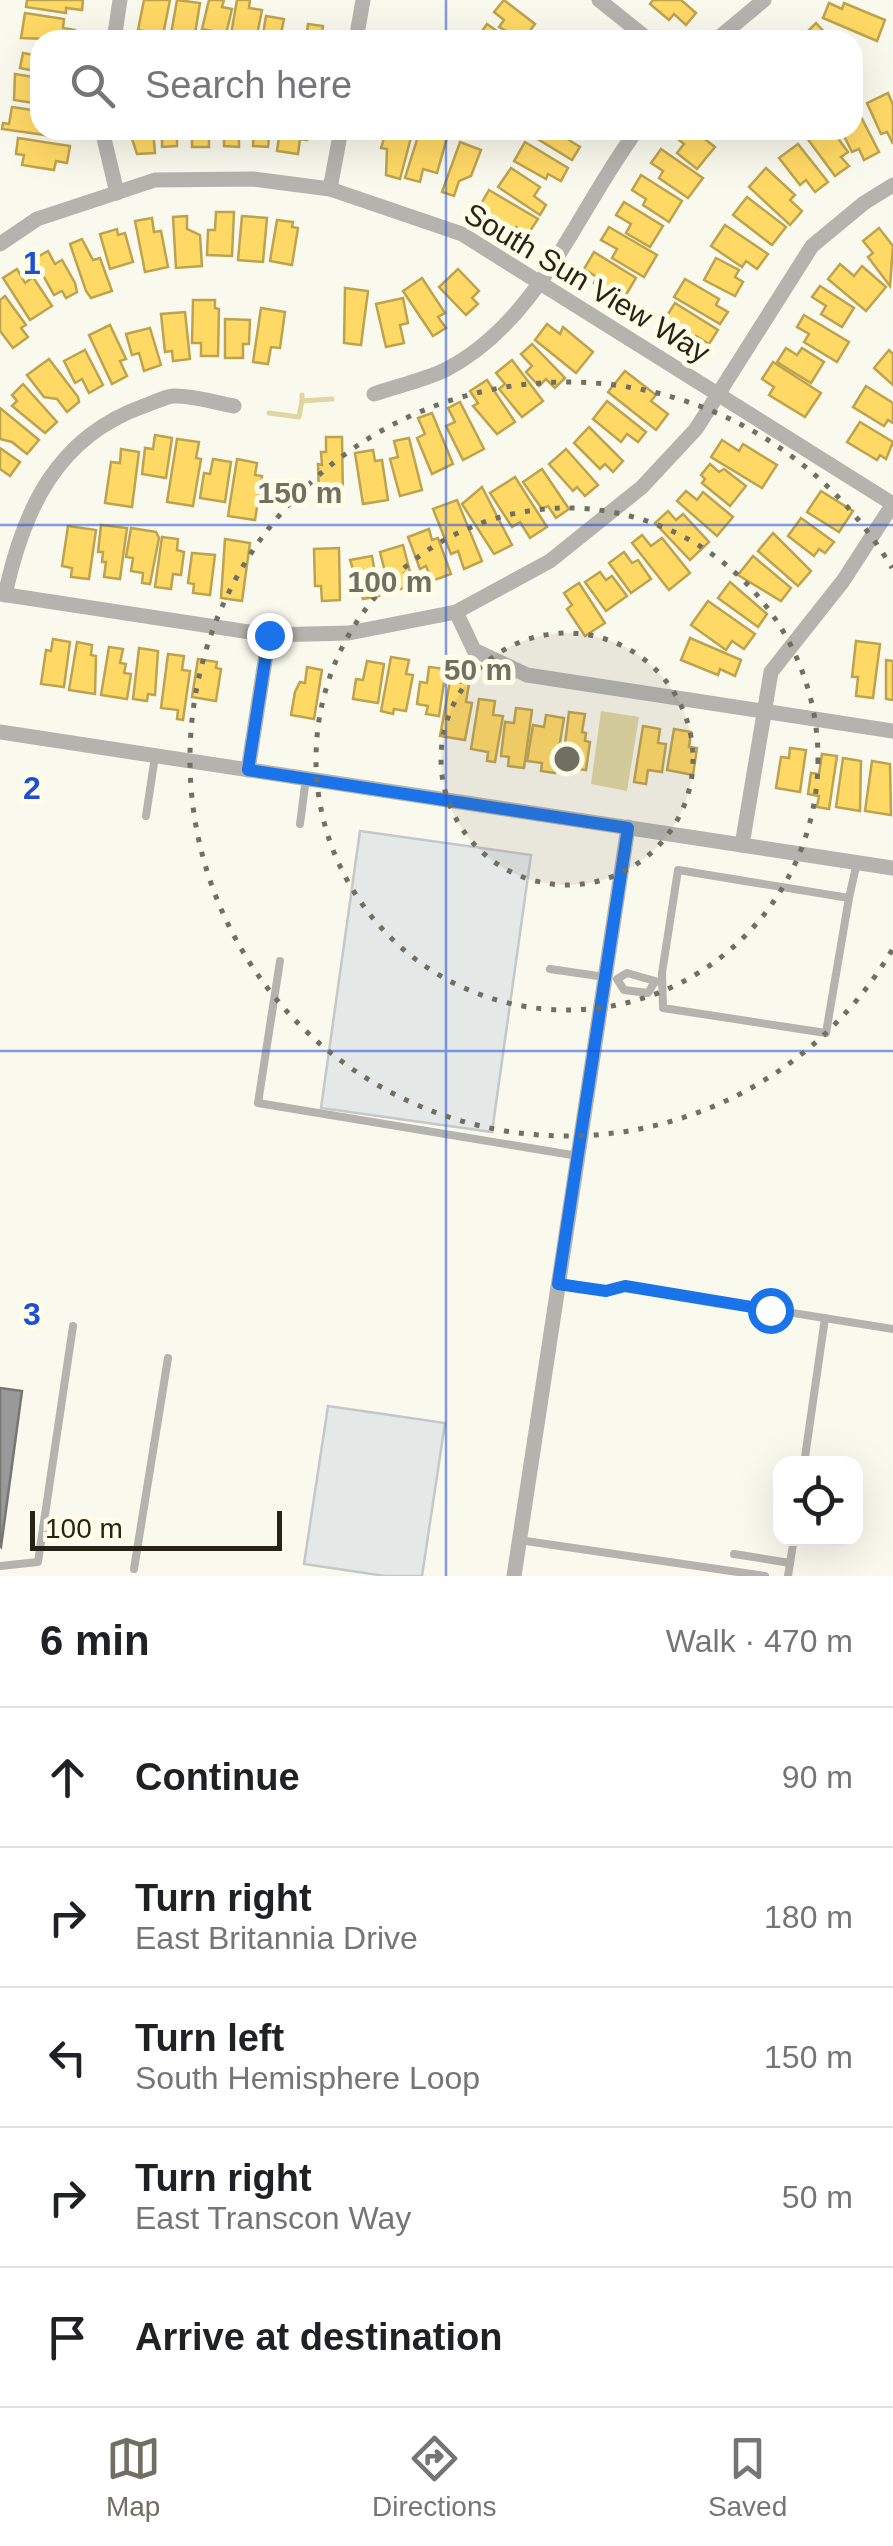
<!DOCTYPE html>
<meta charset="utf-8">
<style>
body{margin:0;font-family:Helvetica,sans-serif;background:#f6f6f6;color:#202124}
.controls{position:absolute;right:30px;bottom:30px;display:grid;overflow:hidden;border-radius:20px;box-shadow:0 10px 40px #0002}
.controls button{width:90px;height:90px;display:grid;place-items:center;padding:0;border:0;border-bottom:2px solid #e0e0e0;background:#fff;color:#202124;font:50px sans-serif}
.scale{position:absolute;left:30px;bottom:25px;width:252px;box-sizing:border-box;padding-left:10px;border:5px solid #262417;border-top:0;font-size:28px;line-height:35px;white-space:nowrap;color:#262417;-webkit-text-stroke:8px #fffde8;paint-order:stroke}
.stop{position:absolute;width:30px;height:30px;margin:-22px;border:8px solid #1a73e8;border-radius:50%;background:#fff}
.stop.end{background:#1a73e8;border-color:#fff;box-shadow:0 2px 10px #0008}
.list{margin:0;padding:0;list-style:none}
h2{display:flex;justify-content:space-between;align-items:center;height:130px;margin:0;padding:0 40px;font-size:42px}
h2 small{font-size:32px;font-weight:400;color:#757577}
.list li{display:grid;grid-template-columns:65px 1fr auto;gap:30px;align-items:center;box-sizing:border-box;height:140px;padding:0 40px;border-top:2px solid #e0e0e0}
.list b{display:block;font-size:38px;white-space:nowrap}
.list p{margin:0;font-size:32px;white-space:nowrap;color:#757577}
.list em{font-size:32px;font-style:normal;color:#757577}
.icon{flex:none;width:55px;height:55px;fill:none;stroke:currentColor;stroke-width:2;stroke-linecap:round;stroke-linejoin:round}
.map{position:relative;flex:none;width:893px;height:1576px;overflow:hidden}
.search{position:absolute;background:#fff;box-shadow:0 10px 40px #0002;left:30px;right:30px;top:30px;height:110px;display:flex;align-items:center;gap:25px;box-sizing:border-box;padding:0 35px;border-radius:30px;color:#757577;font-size:38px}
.sheet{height:830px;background:#fff}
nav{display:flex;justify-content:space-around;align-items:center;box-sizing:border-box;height:140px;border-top:2px solid #e0e0e0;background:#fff;font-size:28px;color:#757577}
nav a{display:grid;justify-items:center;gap:5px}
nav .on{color:#706f62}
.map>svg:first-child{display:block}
.water{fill:#ded7a2}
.homes{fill:#ffd966;stroke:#bea34e;stroke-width:2.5}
.industry{fill:#999;stroke:#767672;stroke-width:2.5}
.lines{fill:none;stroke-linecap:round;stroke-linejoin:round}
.stream{stroke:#ded7a2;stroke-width:5}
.building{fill:#e4e8e7;stroke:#c5c8c8;stroke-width:2.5}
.service{stroke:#b4b3ad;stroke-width:8}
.minor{stroke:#b4b3ad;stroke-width:15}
.route{stroke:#1a73e8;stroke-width:12}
.grid{fill:none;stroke:#1d4ed8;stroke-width:2.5;stroke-opacity:0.55}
.ring{fill:none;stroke:#706f62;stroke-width:5;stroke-dasharray:5 10}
.labels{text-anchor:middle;stroke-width:10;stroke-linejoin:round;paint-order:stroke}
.street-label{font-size:30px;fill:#262417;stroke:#fffde8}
.grid-label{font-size:32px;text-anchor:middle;font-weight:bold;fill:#1d4ed8;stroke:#fffde8;stroke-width:10;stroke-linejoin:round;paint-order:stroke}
.centre{fill:#706f62;stroke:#fffde8;stroke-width:5}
.ring-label{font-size:30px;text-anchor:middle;font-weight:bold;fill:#706f62;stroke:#fffde8;stroke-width:10;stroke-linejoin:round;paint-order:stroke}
</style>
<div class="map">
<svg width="893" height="1576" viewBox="0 0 893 1576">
<rect width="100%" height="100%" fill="#faf9ed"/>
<path class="water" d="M601,711L639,717L627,791L591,784Z"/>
<g class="homes">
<path d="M27,0H83L82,10L66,8V13L26,7Z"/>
<path d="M144,0H170L163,35L138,30Z"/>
<path d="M177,0L200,3L194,40H170Z"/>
<path d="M209,0H224L222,7L232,9L226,34L202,29Z"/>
<path d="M237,0H250L249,8L262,10L256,40H230Z"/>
<path d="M504,0L535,24L523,40L499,27L504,20L494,12Z"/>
<path d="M653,0H681L696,13L686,25L674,14L669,20L650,4Z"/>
<path d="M829,3L842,9L844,3L885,20L877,41L823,18Z"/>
<path d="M25,13L64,19L63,28L75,30L74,40L21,38Z"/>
<path d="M266,16L284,19L280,38L289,40H262Z"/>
<path d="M816,23L828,36L832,32L840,40H804L802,37Z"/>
<path d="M308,24L323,26L321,40H300L306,39Z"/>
<path d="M487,24L510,40L478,37Z"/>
<path d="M35,46L40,47V72L20,68L23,53L34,55Z"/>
<path d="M15,74L40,78V104L14,100Z"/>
<path d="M888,93L893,105V144L887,132L881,134L867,103Z"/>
<path d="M12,107L40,111V130H46L45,135L2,129L3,123L9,124Z"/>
<path d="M856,107L879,152L864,160L859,149L852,152L841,130H853Z"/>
<path d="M129,130H153L155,153L137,154Z"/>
<path d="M162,130H186V132H177V146L162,147Z"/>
<path d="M192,130H215H209V147H192Z"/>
<path d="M224,130H246L239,131V147L224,146Z"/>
<path d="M254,130H270L268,147L253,146Z"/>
<path d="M280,130H308L307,140L300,139L298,154L277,151Z"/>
<path d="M378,130H413L400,179L386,175L387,149L381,148L385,135Z"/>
<path d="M420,130L447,138L437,173L423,169L420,182L405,178Z"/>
<path d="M530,130H565L574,135L569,140L580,147L572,160L528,133Z"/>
<path d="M677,130H693L715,147L697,169L677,153L684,144L673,135Z"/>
<path d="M810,130H832L848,152L841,157L849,166L835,176L804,134Z"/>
<path d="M18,138L70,146L67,163L56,161L54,170L22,165L24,155L16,154Z"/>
<path d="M460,142L481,150L471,176L459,181L454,196L442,192Z"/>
<path d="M525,142L568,168L561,181L548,174L546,179L514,161Z"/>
<path d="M798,144L828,182L815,192L806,180L800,185L779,158Z"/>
<path d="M661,149L703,178L688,198L659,178L663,171L651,163Z"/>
<path d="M511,168L540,187L534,196L546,205L540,215L498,187Z"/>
<path d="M766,168L795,195L790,200L802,211L790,225L749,187Z"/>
<path d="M641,175L682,201L669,222L643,205L646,199L632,190Z"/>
<path d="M489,190L538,219L528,234L516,227L513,232L477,211Z"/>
<path d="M747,197L786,227L772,245L733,215Z"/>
<path d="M624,202L663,226L650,247L626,233L631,224L616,215Z"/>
<path d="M216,212H234L232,256L207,255L208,230H215Z"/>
<path d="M187,216V229L200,235L202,266L176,268L173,217Z"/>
<path d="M242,216L267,218L263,262L238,260Z"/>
<path d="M152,218L154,232L161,231L168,267L145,272L135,221Z"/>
<path d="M277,220L293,222L292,227L298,228L292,265L270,261Z"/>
<path d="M725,225L768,254L757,269L746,261L742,267L711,246Z"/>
<path d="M609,227L657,255L644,277L612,258L617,249L601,240Z"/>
<path d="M879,228L893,246L890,286L868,257L873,253L863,241Z"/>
<path d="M117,229L118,235L125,233L133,262L110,269L100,234Z"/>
<path d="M82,239L93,260L100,258L112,291L91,298L86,291L70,244Z"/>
<path d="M48,251L55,264L62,260L75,283L77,292L66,298L62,291L54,295L34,259Z"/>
<path d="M594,252L636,278L623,300L594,283L597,277L584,269Z"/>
<path d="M716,258L739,270L735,277L743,282L735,296L704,280Z"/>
<path d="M840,264L854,276L862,266L886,287L866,311L828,279Z"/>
<path d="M17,269L25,283L33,277L52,306L30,320L3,278Z"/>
<path d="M458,269L479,291L472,298L478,304L466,315L439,287Z"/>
<path d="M422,278L445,313L438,317L446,328L433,336L403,291Z"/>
<path d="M685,279L719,299L716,305L728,312L720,324L674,297Z"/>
<path d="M820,286L854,308L842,327L821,314L826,306L812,297Z"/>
<path d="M345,288L368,291L361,345L344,343Z"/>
<path d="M5,296L26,325L21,328L28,337L13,348L0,331V300Z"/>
<path d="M403,298L408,323L400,325L404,343L386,347L376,304Z"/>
<path d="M193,300H215V308L219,309L218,356H201V343H192Z"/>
<path d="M675,303L718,330L709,344L696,336L691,344L661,325Z"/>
<path d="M261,308L285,312L280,348L271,347L268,364L253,362Z"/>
<path d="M185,312L190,359L173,361L172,351L165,352L161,314Z"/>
<path d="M804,315L849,342L837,362L804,342L809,334L797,327Z"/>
<path d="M225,319L250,320L249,344H243V358H225Z"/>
<path d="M547,324L560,334L563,327L593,352L576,373L535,340Z"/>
<path d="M110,325L126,359L120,361L127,376L112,384L89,335Z"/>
<path d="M150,328L161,365L144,371L139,353L132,355L126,334Z"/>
<path d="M532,344L565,378L555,388L546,379L539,386L526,372L532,366L521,354Z"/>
<path d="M786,348L797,355L802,348L824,362L811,383L777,362Z"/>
<path d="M85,350L103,385L89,393L82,379L75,383L64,361Z"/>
<path d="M889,350L893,354V385L874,368Z"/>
<path d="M49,359L78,397L79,402L67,412L57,399L44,397L27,375Z"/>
<path d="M512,360L543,401L522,417L499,389L505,384L496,373Z"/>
<path d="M773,362L821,393L805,417L769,395L774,387L762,379Z"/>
<path d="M625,371L656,395L651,401L668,414L656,430L608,392Z"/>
<path d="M487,380L515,422L497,434L473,406L478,403L470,391Z"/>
<path d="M23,384L57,422L45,433L12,406L17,401L12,395Z"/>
<path d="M866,386L893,403V423L888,420L884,426L853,407Z"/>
<path d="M607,401L646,432L638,442L627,434L621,442L593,419Z"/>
<path d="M460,402L484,449L463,460L446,426L455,422L448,408Z"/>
<path d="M0,408L39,440L27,454L12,442L0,439Z"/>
<path d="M432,413L453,464L432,474L417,438L425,434L418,418Z"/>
<path d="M860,422L893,442L886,459L880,455L877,460L847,442Z"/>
<path d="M589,427L623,461L613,472L605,464L600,469L574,443Z"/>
<path d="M155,435L172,438L166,478L142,474L145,448L153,449Z"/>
<path d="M326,437H342L343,496L319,497L318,464L322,465L321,452H326Z"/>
<path d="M409,438L422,490L400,496L390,459L398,457L394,441Z"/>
<path d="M177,439L199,442L196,458L201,459L193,506L167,502Z"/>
<path d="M722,440L739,451L743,444L777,465L762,488L711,457Z"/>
<path d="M0,448L20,462L10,476L0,469Z"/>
<path d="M121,449L139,452L132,507L105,503L111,462L120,463Z"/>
<path d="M566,449L598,485L585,496L577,487L573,491L549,464Z"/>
<path d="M373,450L375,461L382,460L388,500L363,504L355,453Z"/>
<path d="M213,459L231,462L225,502L200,498L204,473L210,474Z"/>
<path d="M237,459L257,463L255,475L262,476L255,520L228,516Z"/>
<path d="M710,464L719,472L724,469L746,486L730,506L702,483L705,479L701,475Z"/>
<path d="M542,469L569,509L556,518L548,506L542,509L523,482Z"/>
<path d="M515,477L547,527L530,538L520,522L512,527L490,493Z"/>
<path d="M482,487L512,545L494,554L462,504Z"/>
<path d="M686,491L697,500L703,492L733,517L717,536L677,501Z"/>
<path d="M821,491L853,511L839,532L807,512Z"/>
<path d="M457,500L482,561L464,569L458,551L451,554L433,509Z"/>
<path d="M668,511L676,520L683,514L709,542L690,560L655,523Z"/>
<path d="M801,518L834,542L825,553L819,549L814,556L788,536Z"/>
<path d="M101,525L127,528L120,579L104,577L106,562H102L103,552H98Z"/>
<path d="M68,526L96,530L89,579L71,577L72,568L62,566Z"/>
<path d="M131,528L156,532L159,538L150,584L142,583L143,573L131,571L133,558L126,557Z"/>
<path d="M429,529L432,540L438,538L451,574L432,581L426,566L420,569L408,537Z"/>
<path d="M773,533L811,571L798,586L758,551Z"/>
<path d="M642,535L651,546L662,538L690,573L669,590L632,543Z"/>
<path d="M162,537L178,539L177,550L184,552L181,575L173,574L171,589L155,587Z"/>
<path d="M225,539L250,543L242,601L221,598Z"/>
<path d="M403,545L410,572L404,573L408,587L390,592L380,552Z"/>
<path d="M339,548L340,600L322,601L321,586H315L314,549Z"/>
<path d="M624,552L632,563L638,560L651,579L631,593L609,563Z"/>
<path d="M192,553L215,555L210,595L193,593L194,584L188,583Z"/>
<path d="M372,556L379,596L363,599L350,560Z"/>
<path d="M753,556L791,588L781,601L738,575Z"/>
<path d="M600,572L606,580L612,576L627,596L606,611L585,582Z"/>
<path d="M730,582L767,614L758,627L718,598Z"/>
<path d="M579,583L605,623L585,636L567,609L572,605L564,593Z"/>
<path d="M708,601L755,634L744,649L732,641L726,650L691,625Z"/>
<path d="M690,638L741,660L735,676L720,669L718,675L681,660Z"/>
<path d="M53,639L70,642L64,687L41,684L46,650L51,651Z"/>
<path d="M856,641L880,644L873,698L856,696L858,677H852Z"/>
<path d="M77,642L92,645L91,655L96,656L95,694L69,690Z"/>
<path d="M109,647L123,649L120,663L126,664L124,673L131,674L127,699L101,695Z"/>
<path d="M139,648L158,651L155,695L148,694L147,701L133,699Z"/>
<path d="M168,654L184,656L182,670L190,671L183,720L177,719L178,710L161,708Z"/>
<path d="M391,657L409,660L406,674L413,675L406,711L394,709L393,714L381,711Z"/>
<path d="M198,659L217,662L216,668L221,669L216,701L192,697Z"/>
<path d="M886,660L893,661V700L886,699Z"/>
<path d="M367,661L384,664L378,703L353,699L356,679L363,680Z"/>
<path d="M307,667L322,670L314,719L291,715L295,692L300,682L305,683Z"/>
<path d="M429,667L446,669L439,716L426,714L428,706L417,704L420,682L427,683Z"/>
<path d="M450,681L469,684L466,702L472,703L465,740L440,736Z"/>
<path d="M479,699L495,701L493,715L503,716L495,762L487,761L488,752L471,749Z"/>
<path d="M516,708L532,710L524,768L508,766L509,757L501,756L505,722L514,723Z"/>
<path d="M569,712L585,714L582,732L586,733L585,741L590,742L586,770L562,767Z"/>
<path d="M546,715L564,718L555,773L541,771L542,763L527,761L533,725L544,727Z"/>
<path d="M643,726L660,729L658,743L666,744L662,772L648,770L646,784L634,782Z"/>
<path d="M674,729L691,732L689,747L697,748L693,775L667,770Z"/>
<path d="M790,748L806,750L800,792L776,788L781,757L789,758Z"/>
<path d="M822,754L837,756L829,809L817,807L819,796L808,794L811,773L819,774Z"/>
<path d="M843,758L861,761L860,811L836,807Z"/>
<path d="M872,761L890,764L891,815L865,811Z"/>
</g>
<path class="industry" d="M0,1388L22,1391L1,1547L0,1546Z"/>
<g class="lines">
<g class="stream">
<path d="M302,395V401L332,399"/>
<path d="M269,413L299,417L302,401"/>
</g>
</g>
<g class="building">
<path d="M360,831L531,855L492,1132L321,1108Z"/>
<path d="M328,1406L445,1423L422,1576H385L304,1564Z"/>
</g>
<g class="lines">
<g class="service">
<path d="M146,816L155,756"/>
<path d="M300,824L306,778"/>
<path d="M849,898L826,1033L663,1008L662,973L678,870L849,898L857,862"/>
<path d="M280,961L258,1103L578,1156"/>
<path d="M550,969L605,977"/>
<path d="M654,983L648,993L624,990L617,979L627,973L662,983"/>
<path d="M558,1284L606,1291L625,1286L893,1329"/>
<path d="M804,1464L825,1318"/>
<path d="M519,1540L765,1576"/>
<path d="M734,1554L790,1563"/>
<path d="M0,1566L38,1562L73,1326"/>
<path d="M134,1569L168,1358"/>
<path d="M788,1576L794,1538"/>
</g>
<g class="minor">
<path d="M599,0L649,40"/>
<path d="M114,40L120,0"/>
<path d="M356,40L363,0"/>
<path d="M716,40L764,0"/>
<path d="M102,130L117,193"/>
<path d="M330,189L341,130"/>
<path d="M0,244L37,219L155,180L253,179L330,189L462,234L893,504"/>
<path d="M374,394C397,386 425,380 447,369C539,321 578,209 637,130"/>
<path d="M0,594L269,635L349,633L456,612L550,561L642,487L696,429L812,246L864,203L893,185"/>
<path d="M5,595C23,511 56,437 144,406C153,403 164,397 173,396C192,395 216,403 234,406"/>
<path d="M456,612L474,650L527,675L893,731"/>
<path d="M0,732L893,868"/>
<path d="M248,770L269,635"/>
<path d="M742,845L771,672L843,581L893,504"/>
<path d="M514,1576L628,827"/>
</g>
</g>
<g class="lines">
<path class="route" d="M269,635L248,770L628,828L558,1284L606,1291L625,1286L770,1310"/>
</g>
<path class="grid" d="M446,0V40M446,130V1576M0,525H893M0,1051H893"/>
<circle cx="567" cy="759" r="126" fill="#706f62" fill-opacity=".12"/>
<g class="ring">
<circle cx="567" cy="759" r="126"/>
<circle cx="567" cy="759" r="251"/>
<path d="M892 950A377 377 0 1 1 892 568"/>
</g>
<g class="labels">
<g class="street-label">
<text transform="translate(587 283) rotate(31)" y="10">South Sun View Way</text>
</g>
</g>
<g class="grid-label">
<text x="32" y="274">1</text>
<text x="32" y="799">2</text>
<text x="32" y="1325">3</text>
</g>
<circle cx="567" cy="759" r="15" class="centre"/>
<g class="ring-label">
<text x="300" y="503">150 m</text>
<text x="390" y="592">100 m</text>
<text x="478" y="680">50 m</text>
</g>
</svg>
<div class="controls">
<button><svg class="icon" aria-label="locate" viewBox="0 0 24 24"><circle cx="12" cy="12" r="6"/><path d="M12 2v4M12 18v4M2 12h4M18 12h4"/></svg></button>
</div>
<div class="scale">100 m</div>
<div class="stop" style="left:770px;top:1310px"></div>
<div class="stop end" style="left:269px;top:635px"></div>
<div class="search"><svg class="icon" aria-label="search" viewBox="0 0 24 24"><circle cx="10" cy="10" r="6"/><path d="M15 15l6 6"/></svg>Search here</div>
</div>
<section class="sheet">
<h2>6 min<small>Walk · 470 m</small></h2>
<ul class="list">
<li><svg class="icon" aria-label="ahead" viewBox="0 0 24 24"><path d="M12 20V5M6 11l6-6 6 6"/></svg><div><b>Continue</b></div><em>90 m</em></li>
<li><svg class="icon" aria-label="right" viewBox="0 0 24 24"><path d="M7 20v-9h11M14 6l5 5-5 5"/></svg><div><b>Turn right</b><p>East Britannia Drive</p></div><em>180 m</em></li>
<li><svg class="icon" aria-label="left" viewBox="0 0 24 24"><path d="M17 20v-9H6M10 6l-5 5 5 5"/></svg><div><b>Turn left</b><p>South Hemisphere Loop</p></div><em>150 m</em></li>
<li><svg class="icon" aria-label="right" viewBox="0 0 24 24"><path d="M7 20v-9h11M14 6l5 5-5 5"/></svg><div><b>Turn right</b><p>East Transcon Way</p></div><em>50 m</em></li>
<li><svg class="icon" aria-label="arrive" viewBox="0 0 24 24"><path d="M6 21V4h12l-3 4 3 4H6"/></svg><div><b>Arrive at destination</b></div></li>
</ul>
</section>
<nav>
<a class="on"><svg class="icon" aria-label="map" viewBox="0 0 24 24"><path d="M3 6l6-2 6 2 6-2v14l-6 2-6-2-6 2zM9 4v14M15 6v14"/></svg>Map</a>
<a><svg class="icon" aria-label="directions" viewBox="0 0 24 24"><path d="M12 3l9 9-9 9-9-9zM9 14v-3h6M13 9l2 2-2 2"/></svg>Directions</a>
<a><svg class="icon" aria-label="saved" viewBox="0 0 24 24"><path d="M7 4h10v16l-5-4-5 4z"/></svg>Saved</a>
</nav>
